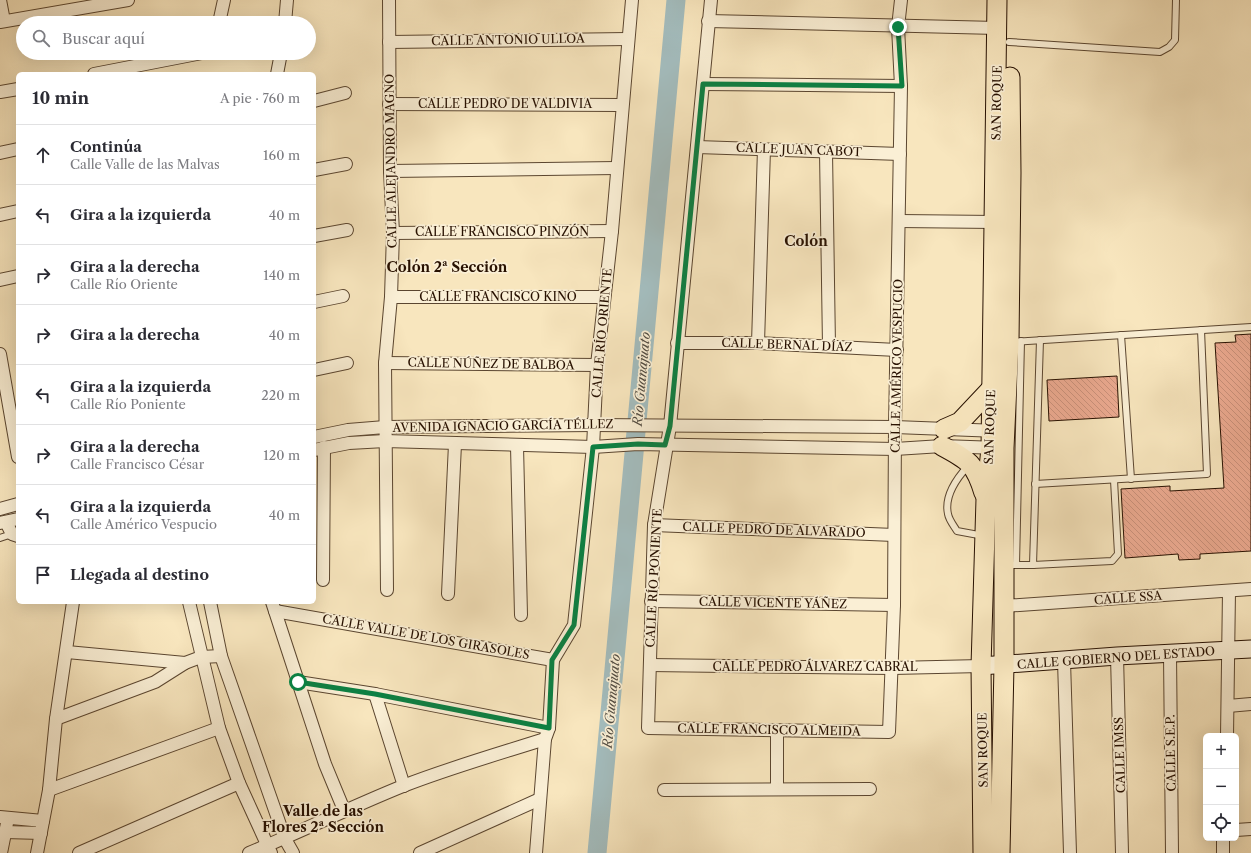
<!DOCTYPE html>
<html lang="es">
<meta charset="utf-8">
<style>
body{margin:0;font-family:"Libre Caslon Text",serif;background:#f2f2f3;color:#2b2b33}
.controls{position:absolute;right:12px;bottom:12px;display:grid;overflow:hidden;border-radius:6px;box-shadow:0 4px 16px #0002}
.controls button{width:36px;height:36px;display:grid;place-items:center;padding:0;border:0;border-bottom:1px solid #e1e1e2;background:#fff;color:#2b2b33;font:20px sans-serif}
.stop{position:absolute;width:12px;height:12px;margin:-9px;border:3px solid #0b8043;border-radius:50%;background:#fff}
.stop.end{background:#0b8043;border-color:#fff;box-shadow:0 1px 4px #0008}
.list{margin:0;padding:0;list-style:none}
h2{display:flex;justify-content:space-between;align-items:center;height:52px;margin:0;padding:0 16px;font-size:17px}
h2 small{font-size:13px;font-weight:400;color:#7c7c81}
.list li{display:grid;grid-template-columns:26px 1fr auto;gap:12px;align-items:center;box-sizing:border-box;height:60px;padding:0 16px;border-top:1px solid #e1e1e2}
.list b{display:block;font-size:15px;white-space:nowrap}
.list p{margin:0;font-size:13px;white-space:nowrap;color:#7c7c81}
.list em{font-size:13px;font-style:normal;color:#7c7c81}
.icon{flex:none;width:22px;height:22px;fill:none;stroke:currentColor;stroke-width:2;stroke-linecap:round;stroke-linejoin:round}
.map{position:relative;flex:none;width:1251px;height:853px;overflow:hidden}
.search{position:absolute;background:#fff;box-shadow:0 4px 16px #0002;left:16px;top:16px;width:300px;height:44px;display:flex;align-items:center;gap:10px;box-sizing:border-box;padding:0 14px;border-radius:22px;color:#7c7c81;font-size:15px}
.panel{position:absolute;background:#fff;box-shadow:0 4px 16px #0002;left:16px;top:72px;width:300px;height:532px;border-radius:6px}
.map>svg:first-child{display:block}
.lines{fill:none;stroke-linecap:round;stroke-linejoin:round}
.river{stroke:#a3bcbd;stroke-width:19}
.building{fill:url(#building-back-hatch);stroke:#271000}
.lane-casing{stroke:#5b4630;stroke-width:8}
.street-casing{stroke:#5b4630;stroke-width:14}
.secondary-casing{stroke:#271000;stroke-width:19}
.primary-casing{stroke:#271000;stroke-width:21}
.lane{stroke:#faefd5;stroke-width:6}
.street{stroke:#faefd5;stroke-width:12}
.secondary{stroke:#faefd5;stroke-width:17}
.primary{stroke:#f8e6be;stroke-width:19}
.route{stroke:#0b8043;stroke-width:5}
.labels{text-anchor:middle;stroke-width:3.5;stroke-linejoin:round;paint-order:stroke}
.street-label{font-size:12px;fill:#271000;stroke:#faefd5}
.water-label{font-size:13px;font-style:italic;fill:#524c42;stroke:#faefd5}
.quarter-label{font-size:14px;font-weight:bold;fill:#271000;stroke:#faefd5}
</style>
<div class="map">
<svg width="1251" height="853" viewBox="0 0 1251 853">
<defs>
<pattern id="building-back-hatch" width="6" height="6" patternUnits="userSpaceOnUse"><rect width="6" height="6" fill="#ecaa91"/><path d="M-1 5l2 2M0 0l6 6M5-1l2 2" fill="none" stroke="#ca917b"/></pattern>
</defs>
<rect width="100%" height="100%" fill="#f8e6be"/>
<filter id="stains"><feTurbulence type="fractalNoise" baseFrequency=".005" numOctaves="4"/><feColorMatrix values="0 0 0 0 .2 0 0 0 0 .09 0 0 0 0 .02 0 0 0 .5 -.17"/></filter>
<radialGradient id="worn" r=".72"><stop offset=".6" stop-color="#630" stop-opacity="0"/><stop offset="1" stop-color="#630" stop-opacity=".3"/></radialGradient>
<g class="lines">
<path class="river" d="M597,853L676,0"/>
</g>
<g class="building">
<path d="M1251,334V551L1200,554V559L1179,560L1178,554L1125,558L1121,489L1170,486V491L1224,488L1215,343L1236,342L1235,335Z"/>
<path d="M1117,376L1119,417L1049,421L1047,380Z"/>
</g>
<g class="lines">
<defs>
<g id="lane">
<path d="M1009,42L1160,52L1169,47L1175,40L1176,0"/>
<path d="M1121,335L1131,479"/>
<path d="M1040,340L1033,565L1112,561L1118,554L1114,480"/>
<path d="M1011,342L1251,327"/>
<path d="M968,466C957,478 944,496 948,514C949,520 954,526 957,531L984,536"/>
<path d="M1035,484L1207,474L1201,330"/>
<path d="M0,538L12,534"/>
<path d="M1013,565H1033"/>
<path d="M1016,565L1021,341"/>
</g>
<g id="street">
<path d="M0,0L4,21"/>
<path d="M711,0L670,426L654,525L648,728L889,732L894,605L895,427L901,86L898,27L901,0"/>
<path d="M708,21L997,28"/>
<path d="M0,22L128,0"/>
<path d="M219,23L224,0"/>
<path d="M285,23L287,0"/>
<path d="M389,42L628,39"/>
<path d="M94,74L202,53"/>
<path d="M277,74L281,53"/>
<path d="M703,84L901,86"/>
<path d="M0,92L18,89"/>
<path d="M314,101L345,93"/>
<path d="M389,104L621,105"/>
<path d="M697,147L900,154"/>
<path d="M826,152L829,346"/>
<path d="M0,153L18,149"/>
<path d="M314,170L346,164"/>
<path d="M390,171L616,168"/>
<path d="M0,215L18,211"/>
<path d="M899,221L995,222"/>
<path d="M393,233L612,231"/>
<path d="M314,236L347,230"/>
<path d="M0,280L18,276"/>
<path d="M391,297H604"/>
<path d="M314,302L343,296"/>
<path d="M677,343H758L897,350"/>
<path d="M758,343L764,149"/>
<path d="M0,354L18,457"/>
<path d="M385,363L597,365"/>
<path d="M314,370L347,363"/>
<path d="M314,437L348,430L385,427L594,425L895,427L998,431"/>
<path d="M517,446L521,615"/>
<path d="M314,450L349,443L385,441L593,447L638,444L895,449L942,446L998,448"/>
<path d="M0,509L18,504"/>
<path d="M6,522L12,534L18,536"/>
<path d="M0,523L18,519"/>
<path d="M654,525L894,535"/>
<path d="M323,580L324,447"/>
<path d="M387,590L385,363L391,297L393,233L390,171L389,0"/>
<path d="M448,594L455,444"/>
<path d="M651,601L894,605"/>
<path d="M189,602L219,728L239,783L271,853"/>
<path d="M210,602L221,656L285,839L293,853"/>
<path d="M272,602L325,764L344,810"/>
<path d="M1004,606L1251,589"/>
<path d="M275,611L553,660"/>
<path d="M67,652L185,663"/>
<path d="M1170,654L1172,853"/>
<path d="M1117,656L1122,853"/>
<path d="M1064,661L1070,853"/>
<path d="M650,665L893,668L981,666"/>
<path d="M298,682L375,694L549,728"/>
<path d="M375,694L404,786"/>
<path d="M1228,706L1251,704"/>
<path d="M56,719L155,682L185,663L201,657L221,656"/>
<path d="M777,731V789"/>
<path d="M1227,736L1229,591"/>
<path d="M49,790L219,728"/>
<path d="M664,790L870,789"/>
<path d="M0,817L43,821"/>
<path d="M1236,830L1251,829"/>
<path d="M5,832L41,833"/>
<path d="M1223,838V853"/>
<path d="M1,853L8,818"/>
<path d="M37,853L49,790L56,719L73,602"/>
<path d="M79,853L239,783"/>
<path d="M249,853C300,832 351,807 403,786C449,768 498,754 545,739"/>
<path d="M420,853L540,799"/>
<path d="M536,853L545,739L549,728L553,660L574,625L593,447L597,365L612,231L632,0"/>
</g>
<path id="secondary" d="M981,666L1117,656L1251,649"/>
<g id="primary">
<path d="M944,429L960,422L992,388"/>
<path d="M942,446C968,460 975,463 984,493"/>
<path d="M983,853L981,666L986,499L991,448L997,0"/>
<path d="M1000,853L1004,665V448L1009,342L1011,173L1010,77"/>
</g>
</defs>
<use href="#lane" class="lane-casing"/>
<use href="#street" class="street-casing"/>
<use href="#secondary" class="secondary-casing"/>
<use href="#primary" class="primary-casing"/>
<use href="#lane" class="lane"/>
<use href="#street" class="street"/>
<use href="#secondary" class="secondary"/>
<use href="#primary" class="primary"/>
</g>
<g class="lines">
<path class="route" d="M298,682L375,694L549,728L552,660L574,625L593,447L638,444L665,445L670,426L703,84L902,86L898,27"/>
</g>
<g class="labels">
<g class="street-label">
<text transform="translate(508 40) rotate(-1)" y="4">CALLE ANTONIO ULLOA</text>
<text transform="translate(997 103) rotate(-89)" y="4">SAN ROQUE</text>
<text x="505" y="108">CALLE PEDRO DE VALDIVIA</text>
<text transform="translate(799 150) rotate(2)" y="4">CALLE JUAN CABOT</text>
<text transform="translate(391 161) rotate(-91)" y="4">CALLE ALEJANDRO MAGNO</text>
<text x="502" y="236">CALLE FRANCISCO PINZÓN</text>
<text x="498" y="301">CALLE FRANCISCO KINO</text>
<text transform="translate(602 333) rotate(-85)" y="4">CALLE RÍO ORIENTE</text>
<text transform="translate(787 345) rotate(2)" y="4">CALLE BERNAL DÍAZ</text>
<text transform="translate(491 364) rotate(1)" y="4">CALLE NÚÑEZ DE BALBOA</text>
<text transform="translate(897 366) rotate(-89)" y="4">CALLE AMÉRICO VESPUCIO</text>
<text transform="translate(503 426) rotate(-1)" y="4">AVENIDA IGNACIO GARCÍA TÉLLEZ</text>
<text transform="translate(990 427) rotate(-88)" y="4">SAN ROQUE</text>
<text transform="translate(774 530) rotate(2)" y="4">CALLE PEDRO DE ALVARADO</text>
<text transform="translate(654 578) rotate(-87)" y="4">CALLE RÍO PONIENTE</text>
<text transform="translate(1128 598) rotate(-4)" y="4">CALLE SSA</text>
<text transform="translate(773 603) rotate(1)" y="4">CALLE VICENTE YÁÑEZ</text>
<text transform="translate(426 637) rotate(10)" y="4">CALLE VALLE DE LOS GIRASOLES</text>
<text transform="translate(1116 658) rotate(-4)" y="4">CALLE GOBIERNO DEL ESTADO</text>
<text x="815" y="671">CALLE PEDRO ÁLVAREZ CABRAL</text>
<text transform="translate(769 730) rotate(1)" y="4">CALLE FRANCISCO ALMEIDA</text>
<text transform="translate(983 750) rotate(-91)" y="4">SAN ROQUE</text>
<text transform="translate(1171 753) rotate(-91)" y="4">CALLE S.E.P.</text>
<text transform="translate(1120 755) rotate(-92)" y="4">CALLE IMSS</text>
</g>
<g class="water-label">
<text transform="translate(641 379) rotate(-85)" y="5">Río Guanajuato</text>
<text transform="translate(611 701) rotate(-85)" y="5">Río Guanajuato</text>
</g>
<g class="quarter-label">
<text x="806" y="246">Colón</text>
<text x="447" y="272">Colón 2ª Sección</text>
<text x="323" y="816">Valle de las<tspan x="323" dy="16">Flores 2ª Sección</tspan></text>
</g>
</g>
<rect width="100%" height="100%" filter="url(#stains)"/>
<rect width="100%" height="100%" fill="url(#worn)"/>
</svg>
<div class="controls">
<button>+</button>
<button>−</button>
<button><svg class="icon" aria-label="locate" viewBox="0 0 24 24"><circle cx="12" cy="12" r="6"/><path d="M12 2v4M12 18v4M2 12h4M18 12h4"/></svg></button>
</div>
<div class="stop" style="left:298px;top:682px"></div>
<div class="stop end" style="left:898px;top:27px"></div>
<div class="search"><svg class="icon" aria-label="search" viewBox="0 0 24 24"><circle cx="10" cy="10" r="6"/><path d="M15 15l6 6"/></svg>Buscar aquí</div>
<section class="panel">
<h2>10 min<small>A pie · 760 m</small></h2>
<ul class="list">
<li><svg class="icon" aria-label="ahead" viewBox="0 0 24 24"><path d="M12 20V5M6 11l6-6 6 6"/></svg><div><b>Continúa</b><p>Calle Valle de las Malvas</p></div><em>160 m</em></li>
<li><svg class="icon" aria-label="left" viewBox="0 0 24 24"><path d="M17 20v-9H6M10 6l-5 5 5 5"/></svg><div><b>Gira a la izquierda</b></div><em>40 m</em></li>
<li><svg class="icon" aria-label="right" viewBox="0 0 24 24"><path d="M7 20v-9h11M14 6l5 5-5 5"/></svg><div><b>Gira a la derecha</b><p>Calle Río Oriente</p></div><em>140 m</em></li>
<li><svg class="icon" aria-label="right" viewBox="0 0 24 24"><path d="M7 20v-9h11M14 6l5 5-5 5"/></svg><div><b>Gira a la derecha</b></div><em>40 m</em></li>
<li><svg class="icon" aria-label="left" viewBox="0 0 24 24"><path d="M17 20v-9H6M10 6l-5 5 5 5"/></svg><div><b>Gira a la izquierda</b><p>Calle Río Poniente</p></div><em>220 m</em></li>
<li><svg class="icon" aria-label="right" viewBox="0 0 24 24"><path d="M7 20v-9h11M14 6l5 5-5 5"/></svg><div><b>Gira a la derecha</b><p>Calle Francisco César</p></div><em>120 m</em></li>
<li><svg class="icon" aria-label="left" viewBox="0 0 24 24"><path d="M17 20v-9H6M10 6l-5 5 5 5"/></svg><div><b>Gira a la izquierda</b><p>Calle Américo Vespucio</p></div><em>40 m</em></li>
<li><svg class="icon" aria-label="arrive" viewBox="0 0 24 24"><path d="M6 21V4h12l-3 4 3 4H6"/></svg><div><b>Llegada al destino</b></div></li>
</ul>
</section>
</div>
